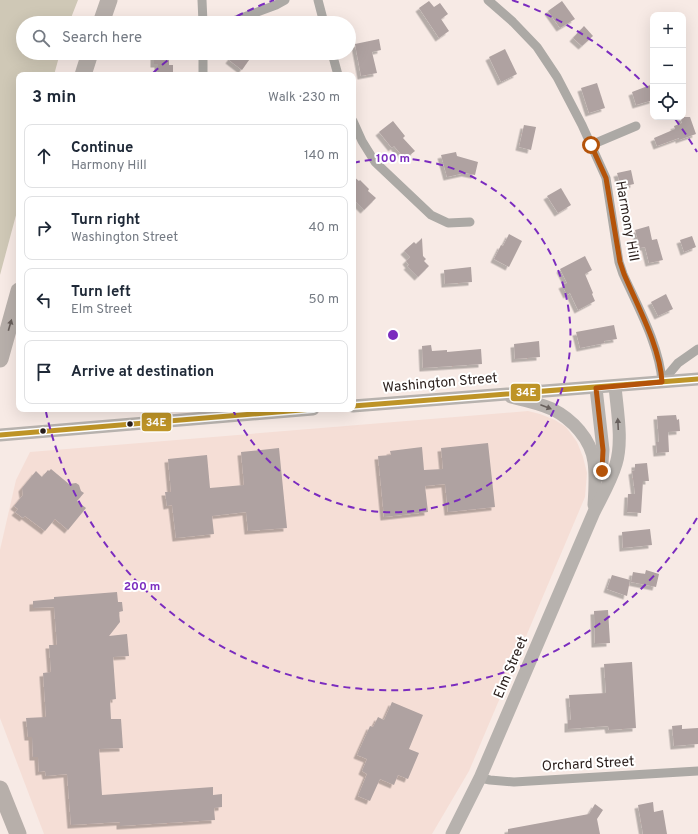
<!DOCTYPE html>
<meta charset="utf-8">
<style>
body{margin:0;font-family:Overpass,sans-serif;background:#f6f6f7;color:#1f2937}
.controls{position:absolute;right:12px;top:12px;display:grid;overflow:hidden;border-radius:8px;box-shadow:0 4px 16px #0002}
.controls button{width:36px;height:36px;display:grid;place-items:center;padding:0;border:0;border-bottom:1px solid #e0e1e3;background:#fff;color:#1f2937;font:20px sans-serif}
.stop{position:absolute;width:12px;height:12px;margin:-9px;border:3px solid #b45309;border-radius:50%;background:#fff}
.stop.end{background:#b45309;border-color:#fff;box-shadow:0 1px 4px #0008}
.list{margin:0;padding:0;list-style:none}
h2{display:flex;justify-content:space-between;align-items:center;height:52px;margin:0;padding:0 16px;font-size:17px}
h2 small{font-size:13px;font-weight:400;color:#747a83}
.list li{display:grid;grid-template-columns:26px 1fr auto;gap:12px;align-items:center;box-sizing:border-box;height:64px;margin:0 8px 8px;padding:0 8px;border:1px solid #e0e1e3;border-radius:8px}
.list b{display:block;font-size:15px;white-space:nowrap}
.list p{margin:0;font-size:13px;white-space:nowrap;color:#747a83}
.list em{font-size:13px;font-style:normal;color:#747a83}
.icon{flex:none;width:22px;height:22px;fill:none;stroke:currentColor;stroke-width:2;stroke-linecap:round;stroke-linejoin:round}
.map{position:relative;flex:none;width:698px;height:834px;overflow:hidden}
.search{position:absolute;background:#fff;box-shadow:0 4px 16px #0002;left:16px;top:16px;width:340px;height:44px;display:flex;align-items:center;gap:10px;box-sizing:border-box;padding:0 14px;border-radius:22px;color:#747a83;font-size:15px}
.panel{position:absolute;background:#fff;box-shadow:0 4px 16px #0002;left:16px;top:72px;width:340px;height:340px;border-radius:8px}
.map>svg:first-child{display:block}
.built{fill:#f5ded6}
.forest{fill:#cfc8b6}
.building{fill:#afa2a1;filter:url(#shadow)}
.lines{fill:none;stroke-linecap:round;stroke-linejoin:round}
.minor{stroke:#aca9a5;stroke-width:9}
.secondary{stroke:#b7b2ae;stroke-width:13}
.motorway{stroke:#b7afaa;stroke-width:17}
.bus-1-casing{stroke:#fff;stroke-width:8}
.bus-1{stroke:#be9427;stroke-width:5}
.oneway{fill:#685f5b}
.oneway2{fill:#68605d}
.route{stroke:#b45309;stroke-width:5}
.ring{fill:none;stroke:#7b2cbf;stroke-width:2;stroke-dasharray:7 5}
.bus-dot{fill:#281d1a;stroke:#fff;stroke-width:1.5}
.labels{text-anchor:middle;stroke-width:4;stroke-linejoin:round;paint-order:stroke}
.street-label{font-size:14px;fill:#281d1a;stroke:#fff}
.centre{fill:#7b2cbf;stroke:#fff;stroke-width:2}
.ring-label{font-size:12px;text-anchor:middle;font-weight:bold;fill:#7b2cbf;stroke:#fff;stroke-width:4;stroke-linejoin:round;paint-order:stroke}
.line-badge{stroke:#fff;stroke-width:1.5}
.badge-label{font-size:11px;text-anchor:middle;font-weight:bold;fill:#fff}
</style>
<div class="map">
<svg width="698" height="834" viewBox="0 0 698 834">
<defs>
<filter id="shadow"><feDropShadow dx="-3.5" dy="3.5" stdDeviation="0" flood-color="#0004"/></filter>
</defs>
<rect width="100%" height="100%" fill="#f7eae5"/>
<path class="built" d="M528,411L540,414L555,420L566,427L577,442L583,457L587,473L585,497L469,771L432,834H44L0,718V550L16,480L30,452Z"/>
<path class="forest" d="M0,0H78L69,23H23V53H60L54,75H19V204L0,275Z"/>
<g class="building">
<path d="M429,1L434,7L440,3L448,14L441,19L449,31L439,38L419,8Z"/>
<path d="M562,1L575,19L560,28L548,11Z"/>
<path d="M584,26L593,36L582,46L573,38Z"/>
<path d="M379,39L381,50L372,52L377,73L361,76L355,44Z"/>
<path d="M505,49L517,74L501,82L489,57Z"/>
<path d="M154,53H169V65H173V75H158V64H154Z"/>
<path d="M234,53H254L242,70L229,60Z"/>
<path d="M597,83L605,108L589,113L581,88Z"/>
<path d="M653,84V100L636,105L632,92Z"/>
<path d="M680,117H690L696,134L679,140V138L657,146L654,138L675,129L674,126L682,123Z"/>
<path d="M393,121L405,136L403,138L415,151L405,159L394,146L392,148L379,132Z"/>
<path d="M524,125L536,127L531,150L519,147Z"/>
<path d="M456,152L457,156L478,162L475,175L465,173L447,177L441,155Z"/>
<path d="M631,170L634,184L621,187L617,173Z"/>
<path d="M353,176L359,181L360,180L369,189L368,191L376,198L364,210L353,199Z"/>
<path d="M561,188L571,205L558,213L547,196Z"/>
<path d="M649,226L652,240L657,239L663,260L649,263L645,247L640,248L635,230Z"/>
<path d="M509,234L522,241L509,267L494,259L501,245L503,246Z"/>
<path d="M692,236L696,247L684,252L680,240Z"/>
<path d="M422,238L423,256L426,259L424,261L429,266L418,277L407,266L409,265L406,261L410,257L404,251L414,242L416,244Z"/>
<path d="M585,256L592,270L585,274L593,293L592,294L595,301L578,310L570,293L567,295L562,285L567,283L560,269Z"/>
<path d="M471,267L472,282L445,284L444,270Z"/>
<path d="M666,294L673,309L658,316L651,302Z"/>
<path d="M614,325L617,339L604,341L605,343L580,348L576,332Z"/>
<path d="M539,341L540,357L515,359L514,344Z"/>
<path d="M431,345L432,351L447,350V352L481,349L482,364L423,368L422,346Z"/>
<path d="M676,415L677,420L679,419L680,431L668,432L669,452L657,453L656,442H659L657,416Z"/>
<path d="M488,443L495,507L448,512L445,484L425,486L428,512L384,517L378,456L391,455L390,451L422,447L424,470L443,469L441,448Z"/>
<path d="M279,448L287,528L248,531L246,512L212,516L214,534L176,538L172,505L167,506L165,492H171L168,459L207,455L210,488L244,485L241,452Z"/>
<path d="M647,463L649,481H643L641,513L627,512L628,494H635L632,471L635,470V464Z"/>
<path d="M51,469L69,484L76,483L79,485L81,491L84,493L77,501L86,508L68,530L55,519L45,531L25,516L23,518L15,512L18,509L14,506L23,495L22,488L36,471L42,477L48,470L49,471Z"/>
<path d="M650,529L652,545L623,548L622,532Z"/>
<path d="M646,570L659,574L656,587L631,582L633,572L645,574Z"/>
<path d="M612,575L630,580L627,596L607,589Z"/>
<path d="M117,592L118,602H122L123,611L119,612L120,622L109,636L127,634L129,656L113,657L116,699L110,700L111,719H121L123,748L99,749L102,795L213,787V795L222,794V807L214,808L215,820L120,826V822L71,825L67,774L46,776L45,771L39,772L38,757H33L32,737H28L26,718L46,717L43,673L51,672L49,645H57L54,607L33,608V601L54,599V597Z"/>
<path d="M608,610L610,643L595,644L594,611Z"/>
<path d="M632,662L636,728L609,730L608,726L568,729V720H571L569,695L606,693L604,664Z"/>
<path d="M392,702L423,715L409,749L419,753L408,779L398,775L394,785L380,779L370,801L358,796L367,774L362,771L367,759L357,755L370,726L373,727L378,717L384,720Z"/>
<path d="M682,725V729L698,728V744L674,746L672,726Z"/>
<path d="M653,802L654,812L663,810L667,834H643L638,805Z"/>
<path d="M595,804L603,810L597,819L600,834H508V829L589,814Z"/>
</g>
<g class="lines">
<g class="minor">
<path d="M202,0L203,23"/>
<path d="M318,0L324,23"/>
<path d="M488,0L513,22L537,47L557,77L582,125L606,178L619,262L623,274C638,307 660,347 662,382"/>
<path d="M228,23L276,5L285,0"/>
<path d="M332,53L338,75"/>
<path d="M203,75V53"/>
<path d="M353,121L362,141L375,162L431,215L448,223L470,222"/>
<path d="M591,145L636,126"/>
<path d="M662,382L678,363L698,349"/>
<path d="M480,778L490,780L514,782L698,771"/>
</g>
<g class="secondary">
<path d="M596,388L603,450L601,475"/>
<path d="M511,397C524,400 539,403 552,409C572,419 591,439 594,462C596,476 595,491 594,505"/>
<path d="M353,406L698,379"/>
<path d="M0,435L313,409"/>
<path d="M452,834L480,778L594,512C602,496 611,481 616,464C623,441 617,410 615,386"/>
</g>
<g class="motorway">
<path d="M101,23L109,0"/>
<path d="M83,75L90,53"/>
<path d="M0,359L19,291"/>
<path d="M0,789L18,834"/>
</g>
<defs>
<g id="bus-1">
<path d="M353,406L698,379"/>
<path d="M0,435L313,409"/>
</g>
</defs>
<use href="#bus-1" class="bus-1-casing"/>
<use href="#bus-1" class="bus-1"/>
</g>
<defs><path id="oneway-solid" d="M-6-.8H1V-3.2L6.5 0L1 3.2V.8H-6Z"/></defs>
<use class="oneway" href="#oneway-solid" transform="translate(10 325) rotate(-74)"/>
<g class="oneway2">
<use href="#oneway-solid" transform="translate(546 407) rotate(21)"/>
<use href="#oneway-solid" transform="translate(618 424) rotate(-93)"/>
</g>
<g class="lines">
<path class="route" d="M591,145L606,178L620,262L624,274C638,307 660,347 662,382L596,388L603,450L602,471"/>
</g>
<g class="ring">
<path d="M353 163A177 177 0 1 1 233 410"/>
<path d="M697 518A355 355 0 0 1 46 412M153 73A355 355 0 0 1 177 53M226 22A355 355 0 0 1 274 0M512 0A355 355 0 0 1 653 93M675 119A355 355 0 0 1 697 152"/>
</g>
<g class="bus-dot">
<circle cx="130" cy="424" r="3.5"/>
<circle cx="43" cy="431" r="3.5"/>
</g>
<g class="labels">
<g class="street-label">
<text transform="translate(628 221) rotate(80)" y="5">Harmony Hill</text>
<text transform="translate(440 382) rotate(-5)" y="5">Washington Street</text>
<text transform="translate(510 667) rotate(-67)" y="5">Elm Street</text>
<text transform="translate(588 763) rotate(-3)" y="5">Orchard Street</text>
</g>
</g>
<circle cx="393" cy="335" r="6" class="centre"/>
<g class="ring-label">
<text x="393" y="162">100 m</text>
<text x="142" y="590">200 m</text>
</g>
<g class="line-badge">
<rect x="510" y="383" width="31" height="19" rx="4" fill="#be9427"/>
<rect x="141" y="412" width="31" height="20" rx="4" fill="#be9427"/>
</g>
<g class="badge-label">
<text x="526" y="396">34E</text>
<text x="156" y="426">34E</text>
</g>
</svg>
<div class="controls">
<button>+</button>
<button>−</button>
<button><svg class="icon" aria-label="locate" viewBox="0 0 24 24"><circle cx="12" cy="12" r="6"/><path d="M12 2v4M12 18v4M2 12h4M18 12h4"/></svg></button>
</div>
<div class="stop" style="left:591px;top:145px"></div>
<div class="stop end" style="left:602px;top:471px"></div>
<div class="search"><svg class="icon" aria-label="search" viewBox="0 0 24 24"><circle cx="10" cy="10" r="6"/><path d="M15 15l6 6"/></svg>Search here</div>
<section class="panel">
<h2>3 min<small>Walk · 230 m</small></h2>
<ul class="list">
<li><svg class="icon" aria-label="ahead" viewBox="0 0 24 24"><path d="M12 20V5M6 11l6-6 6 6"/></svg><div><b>Continue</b><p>Harmony Hill</p></div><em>140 m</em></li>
<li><svg class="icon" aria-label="right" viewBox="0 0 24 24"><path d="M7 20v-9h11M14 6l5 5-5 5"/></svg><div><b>Turn right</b><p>Washington Street</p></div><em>40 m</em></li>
<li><svg class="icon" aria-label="left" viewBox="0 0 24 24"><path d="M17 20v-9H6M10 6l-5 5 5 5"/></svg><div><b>Turn left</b><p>Elm Street</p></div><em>50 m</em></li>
<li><svg class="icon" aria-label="arrive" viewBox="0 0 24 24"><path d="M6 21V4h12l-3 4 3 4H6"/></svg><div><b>Arrive at destination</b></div></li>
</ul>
</section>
</div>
